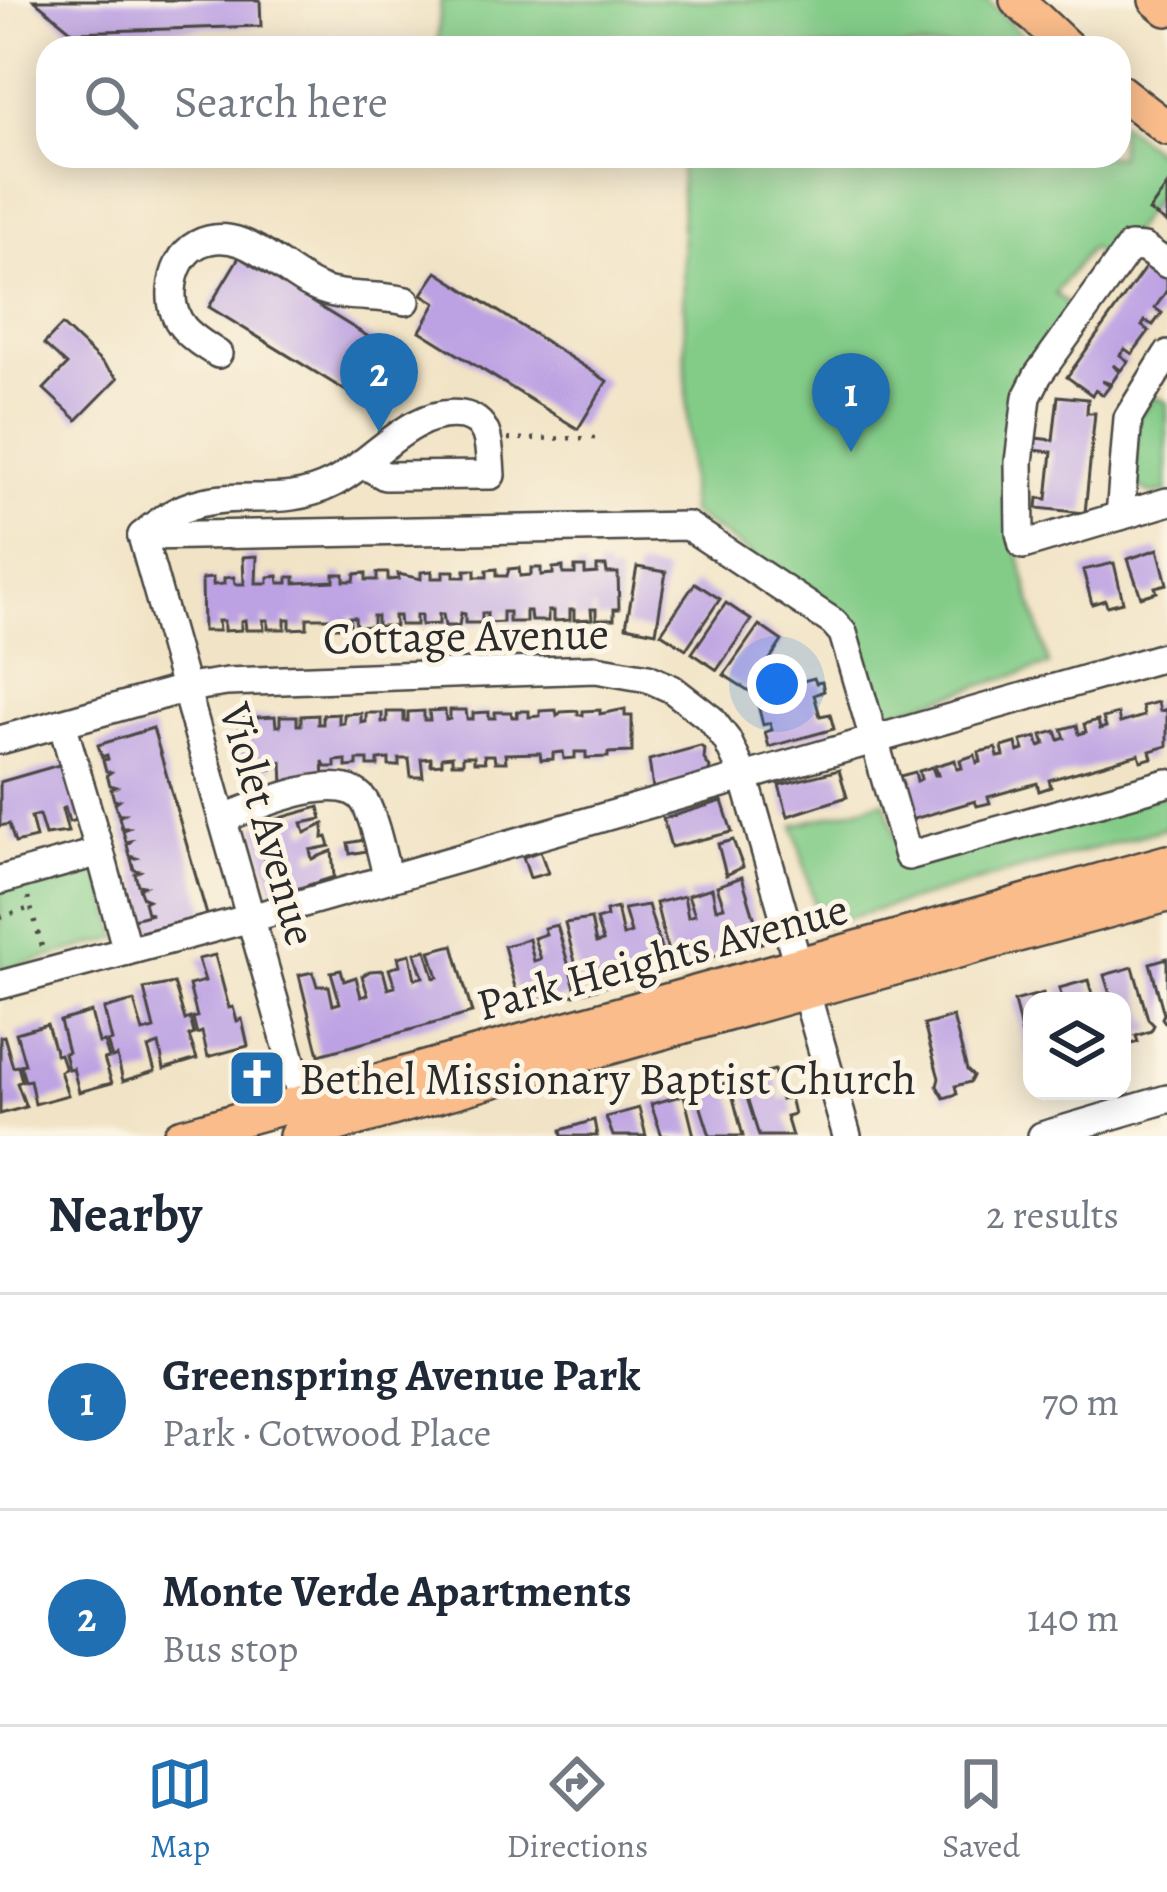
<!DOCTYPE html>
<meta charset="utf-8">
<style>
body{margin:0;font-family:Alegreya,serif;background:#f6f6f7;color:#1f2937}
.controls{position:absolute;right:36px;bottom:36px;display:grid;overflow:hidden;border-radius:24px;box-shadow:0 6px 30px #0003}
.controls button{width:108px;height:108px;display:grid;place-items:center;padding:0;border:0;border-bottom:3px solid #e0e1e3;background:#fff;color:#1f2937;font:60px sans-serif}
.you{position:absolute;left:777px;top:684px;width:42px;height:42px;margin:-30px;border:9px solid #fff;border-radius:50%;background:#1a73e8;box-shadow:0 0 0 18px #1a73e833}
.badge{display:grid;place-items:center;width:78px;height:78px;border-radius:50%;background:#1f6fb2;color:#fff;font-size:39px;font-weight:700}
.pin{position:absolute;translate:-50% -99px;filter:drop-shadow(0 3px 6px #0008)}
.pin::after{content:'';position:absolute;top:63px;width:42px;height:36px;background:inherit;clip-path:polygon(0 0,100% 0,50% 100%)}
.list{margin:0;padding:0;list-style:none}
h2{display:flex;justify-content:space-between;align-items:center;height:156px;margin:0;padding:0 48px;font-size:51px}
h2 small{font-size:39px;font-weight:400;color:#747a83}
.list li{display:grid;grid-template-columns:78px 1fr auto;gap:36px;align-items:center;box-sizing:border-box;height:216px;padding:0 48px;border-top:3px solid #e0e1e3}
.list b{display:block;font-size:45px;white-space:nowrap}
.list p{margin:0;font-size:39px;white-space:nowrap;color:#747a83}
.list em{font-size:39px;font-style:normal;color:#747a83}
.icon{flex:none;width:66px;height:66px;fill:none;stroke:currentColor;stroke-width:2;stroke-linecap:round;stroke-linejoin:round}
.map{position:relative;flex:none;width:1167px;height:1136px;overflow:hidden}
.search{position:absolute;background:#fff;box-shadow:0 6px 30px #0003;left:36px;right:36px;top:36px;height:132px;display:flex;align-items:center;gap:30px;box-sizing:border-box;padding:0 42px;border-radius:36px;color:#747a83;font-size:45px}
.sheet{height:588px;background:#fff}
nav{display:flex;justify-content:space-around;align-items:center;box-sizing:border-box;height:168px;border-top:3px solid #e0e1e3;background:#fff;font-size:33px;color:#747a83}
nav a{display:grid;justify-items:center;gap:6px}
nav .on{color:#1f6fb2}
.map>svg:first-child{display:block}
.green{fill:#83cc88;stroke:#577c5a;stroke-width:3}
.building{fill:#bca1e3}
.lines{fill:none;stroke-linecap:round;stroke-linejoin:round}
.minor-casing{stroke:#494742;stroke-width:32}
.major-casing{stroke:#494742;stroke-width:38}
.path{stroke:#494742;stroke-width:4.5;stroke-dasharray:3 9;stroke-linecap:butt}
.minor{stroke:#fff;stroke-width:27}
.major{stroke:#f9bc8a;stroke-width:33}
.labels{text-anchor:middle;stroke-width:10;stroke-linejoin:round;paint-order:stroke}
.street-label{font-size:45px;fill:#2b2b2b;stroke:#fcf5e5}
.poi-label{font-size:45px;fill:#2b2b2b;stroke:#fcf5e5;text-anchor:start}
</style>
<div class="map">
<svg width="1167" height="1136" viewBox="0 0 1167 1136">
<rect width="100%" height="100%" fill="#fcf5e5"/>
<filter id="ink" filterUnits="userSpaceOnUse"><feTurbulence type="fractalNoise" baseFrequency=".00833" numOctaves="2"/><feDisplacementMap in="SourceGraphic" scale="24" xChannelSelector="R" yChannelSelector="G"/><feConvolveMatrix kernelMatrix="1 2 1 2 8 2 1 2 1" color-interpolation-filters="sRGB"/></filter>
<filter id="wash" filterUnits="userSpaceOnUse"><feTurbulence type="fractalNoise" baseFrequency=".004" numOctaves="4" result="noise"/><feDisplacementMap in="SourceGraphic" scale="48" xChannelSelector="R" yChannelSelector="G"/><feGaussianBlur stdDeviation="2.7" result="paint"/><feColorMatrix in="noise" values="0 0 0 0 0 0 0 0 0 0 0 0 0 0 0 0 0 1.4 0 .05"/><feComposite in="paint" operator="in"/></filter>
<g filter="url(#wash)">
<rect width="100%" height="100%" fill="#f1e3c5"/>
<g class="green">
<path d="M441,0H987L1035,48H437Z"/>
<path d="M1119,122L1167,160V181L1111,262L1090,248L1055,293L1074,310L1020,391L1007,513L1049,665L881,716L863,644L837,612L690,513L680,156H1119Z"/>
<path d="M1153,397L1167,402V492L1151,494L1135,485L1137,420Z"/>
<path d="M1167,794V828L820,926L794,825L885,801L904,865Z"/>
<path d="M98,860L119,938L0,970V887Z"/>
</g>
<g id="blocks">
<g class="building">
<path d="M34,0H260L261,26L73,32Z"/>
<path d="M1167,186V223L1149,211Z"/>
<path d="M239,257L393,352L389,363L402,368L377,410L209,307Z"/>
<path d="M1152,258L1167,269V290L1155,308L1162,313L1153,325L1145,321L1142,326L1149,331L1132,354L1125,349L1120,355L1128,361L1121,370L1113,365L1119,372L1111,384L1102,381L1110,386L1103,395L1095,390L1092,395L1067,377Z"/>
<path d="M437,272L607,381L578,429L420,331L436,303L422,294Z"/>
<path d="M62,325L118,378L77,420L44,389L67,365L44,344Z"/>
<path d="M1058,396L1088,399L1087,413H1095L1085,513L1037,508L1038,498L1047,499L1052,452L1025,449L1026,437L1053,440Z"/>
<path d="M1158,549L1167,584L1155,587L1157,592L1141,597L1128,559Z"/>
<path d="M257,556L256,583H268V577L278,576L279,583H288V577H295V583L334,581V574H344V581H354L355,574L366,573V580H377V573H388V580L399,579L398,574L421,579V572L432,571V578H443V571H454V577H465V570H475V577H487V570L497,569V576H507L509,569L519,568L520,576L531,575V568H541V575L553,574V568L563,567V574H575V567H585V574L597,573V566H606L607,573H618L619,609H614V619H596V609H591L592,619L574,620V610H570V620L553,621V611H548V621H531L530,611H526V622H509V612H503V622L487,623V613H482V623H465V614L461,613L459,626H445L443,614H439V624L421,625V615H416V625H400L399,616H394L395,626H377V616H373V626L356,627L355,617H350V627H334L333,618H307V628L290,629V619H285V629H268V620H263L264,630H246L245,620L241,621V630L224,631V621H218L219,631H203L202,579L213,578V585L224,584V578L234,577L235,584H244L243,557Z"/>
<path d="M1114,563L1123,602L1107,606L1105,600L1092,604L1083,570Z"/>
<path d="M637,567L666,572L656,632L626,626Z"/>
<path d="M695,583L720,599L686,649L661,633Z"/>
<path d="M726,603L751,620L717,670L692,653Z"/>
<path d="M759,625L782,641L749,691L724,675Z"/>
<path d="M814,678L816,683L822,682L824,691L814,695L820,716L830,714L834,729L769,747L765,732L772,730L770,723L763,725L759,709L766,708L765,704L758,706L755,694Z"/>
<path d="M1158,702L1160,711L1167,709V746L1150,751L1152,758L1141,761L1139,754L1049,780L1051,787L1039,791L1037,783L988,797L990,803L977,806L975,801L907,821L896,787L903,785L900,776L915,772L917,781L921,779L919,771L932,767L935,775H938L935,766L955,760L957,769L962,768L960,760L975,755L977,763L981,762L979,752L996,748L998,757L1004,756L1002,747L1016,743L1018,752L1024,750L1021,741L1037,737L1039,746L1045,744L1042,735L1056,731L1059,740L1065,738L1062,729L1077,725L1079,734L1086,732L1084,724L1098,720L1100,729L1106,727L1103,718L1118,714L1120,723L1144,716L1142,706Z"/>
<path d="M625,709V716H632V752L608,753V757L586,758V752H575V758L564,759L563,752L553,753V759L541,760L540,753L505,754L506,762H495L494,755H484L485,762H474V756H463V763H452V756L442,757V764L431,765V758L421,759L423,777H411L409,759H399V766H389V759L378,760V766H368V760H357V766L346,767V760L335,761V767H325L323,761L324,781L283,785L282,762L271,763L272,769L262,770L261,764L258,763V770H248V764H240L239,727H243L242,718L275,716L276,726H280V716H297V725H301V716L318,715V724H323V715L339,714V724L344,723V714L361,713V723L366,722V713H382V722H387V712H404V721H408V712L424,711V720H430L429,711L445,710L446,720L450,719V710H466L467,719H473V713L489,712V718H495V712H511L512,717H517V711H529V717L540,716V711L556,710L557,716L561,712L578,711V715H583V711L600,710V714Z"/>
<path d="M153,728L207,915L129,935L125,921L152,914L147,913L144,902L148,900L143,898L139,888L144,886L138,885L135,874L140,871L134,870L131,859L136,858L130,856L127,845L131,841L126,842L123,831L128,828H122L119,817L124,814H118L115,803L119,800H114L111,789L116,787L110,785L107,775L111,772L106,771L103,760L108,759L107,755L102,757L98,745Z"/>
<path d="M700,746L705,749L704,759L710,768L708,774L653,789L649,760Z"/>
<path d="M69,762L84,818L69,822L65,808L62,809L68,832L45,835L39,815L31,817L36,838L15,843L9,824L0,826V782Z"/>
<path d="M839,770L847,797L788,816L779,785Z"/>
<path d="M722,801L732,832L671,847L663,819Z"/>
<path d="M319,807L322,819L302,823L305,833L324,824L323,838L327,837L330,846L310,850L312,859L332,851L334,877L275,896L255,825Z"/>
<path d="M364,840L366,851L350,854L348,843Z"/>
<path d="M733,840L743,867L726,875L718,844Z"/>
<path d="M540,851L548,873L530,878L523,857Z"/>
<path d="M742,877L762,943L672,968L656,903L684,896L688,917L691,916L695,915L688,895L712,888L716,909L724,907L717,886Z"/>
<path d="M648,905L667,969L583,993L565,923L591,919L596,943L603,941L596,920L607,917L606,911L617,908L623,936L631,933L624,909Z"/>
<path d="M557,925L577,994L521,1010L504,946L529,939L534,961L541,959L534,938L546,934L544,928Z"/>
<path d="M453,945L472,1013L319,1055L299,975L313,972L317,986H329L333,1005L340,1003L331,972L341,970L344,981L356,977L361,997L368,995L362,976L370,971L383,970L388,989L395,987L389,969L400,965L398,957L410,954L415,979L423,977L415,953L426,950L434,978L438,977L430,951Z"/>
<path d="M215,955L229,1008L233,1007L237,1021L242,1019L248,1046L208,1057L202,1032L197,1034L193,1018L197,1017L189,985L205,981L198,959Z"/>
<path d="M1167,958V1025L1162,1018L1164,1014L1150,963Z"/>
<path d="M1133,967L1148,1019L1154,1025L1151,1031L1136,1036L1138,1042L1125,1046L1122,1001H1112L1104,975Z"/>
<path d="M1088,980L1094,1001H1063L1059,988Z"/>
<path d="M174,983L185,1020L190,1018L194,1034L189,1036L197,1059L164,1069L159,1044L148,1048L155,1071L123,1081L117,1056L112,1058L107,1042L112,1041L104,1009L134,1001L143,1032L154,1029L144,989Z"/>
<path d="M1043,993L1045,1001H1032V1064L1027,1057L1014,1001Z"/>
<path d="M91,1012L99,1043L104,1042L109,1058L104,1059L112,1083L79,1092L73,1068L68,1069L64,1053L68,1052L60,1021Z"/>
<path d="M953,1017L967,1070L973,1076L970,1082L955,1086L957,1094L944,1098L937,1086L939,1078L924,1025Z"/>
<path d="M47,1024L56,1055L60,1054L65,1069L60,1071L68,1095L35,1104L30,1080L25,1081L20,1065L25,1064L16,1033Z"/>
<path d="M4,1036L13,1067L18,1066L22,1081L17,1083L26,1107L0,1114V1037Z"/>
<path d="M774,1070L781,1100L790,1097L794,1114L786,1116L792,1136H759L744,1088L741,1079Z"/>
<path d="M729,1082L743,1136H710L696,1092Z"/>
<path d="M684,1095L694,1136H662L651,1104Z"/>
<path d="M639,1108L646,1136H613L606,1117Z"/>
<path d="M594,1120L597,1136H562L561,1130Z"/>
</g>
</g>
</g>
<g filter="url(#ink)">
<use href="#blocks" fill-opacity="0" stroke="#494742" stroke-width="3"/>
<g class="lines">
<defs>
<g id="minor">
<path d="M1167,264L1144,248L1130,247L1038,375L1027,397L1019,462L1020,533L1023,545L1167,502"/>
<path d="M218,354C193,338 170,325 172,291C173,272 181,253 198,244C244,221 283,277 323,290C349,299 380,294 406,301"/>
<path d="M1120,516L1128,418L1167,355"/>
<path d="M142,536L688,526L833,622L843,633L908,856L1167,783"/>
<path d="M142,536L308,1120"/>
<path d="M142,536C212,471 266,518 333,483C373,463 412,407 462,415C492,420 489,450 491,475L385,476L362,463"/>
<path d="M62,723L100,852"/>
<path d="M0,740L187,688L227,682L596,669L648,678L672,689L711,719L727,740L744,776L847,1136"/>
<path d="M223,818C254,808 346,764 366,804C377,826 381,855 388,878"/>
<path d="M0,880L100,852L127,951"/>
<path d="M0,985L251,918L1167,656"/>
<path d="M1042,1136L1167,1099"/>
</g>
<g id="major">
<path d="M1017,0L1068,48"/>
<path d="M1156,0L1167,9"/>
<path d="M1119,91L1167,128"/>
<path d="M180,1136L1167,862"/>
<path d="M296,1136L805,992L1167,895"/>
</g>
</defs>
<use href="#minor" class="minor-casing"/>
<use href="#major" class="major-casing"/>
<g class="path">
<path d="M508,439L595,438"/>
<path d="M28,897L43,950"/>
<path d="M0,917L31,908"/>
</g>
<use href="#minor" class="minor"/>
<use href="#major" class="major"/>
</g>
</g>
<defs>
<symbol id="church-square" viewBox="-11 -11 22 22"><rect x="-9" y="-9" width="18" height="18" rx="4" fill="#1f6fb2" stroke="#fcf5e5"/><path d="M-1.2-6h2.4v3.5h3.3v2.4h-3.3V6h-2.4V-.1h-3.3v-2.4h3.3Z" fill="#fff"/></symbol>
</defs>
<g fill-rule="evenodd">
<use href="#church-square" x="224" y="1045" width="66" height="66"/>
</g>
<g class="labels">
<g class="street-label">
<text transform="translate(466 635) rotate(-1)" y="16">Cottage Avenue</text>
<text transform="translate(269 824) rotate(74)" y="16">Violet Avenue</text>
<text transform="translate(662 956) rotate(-15)" y="16">Park Heights Avenue</text>
</g>
<g class="poi-label">
<text x="299" y="1094">Bethel Missionary Baptist Church</text>
</g>
</g>
</svg>
<div class="controls">
<button><svg class="icon" aria-label="layers" viewBox="0 0 24 24"><path d="M12 4l9 5-9 5-9-5zM3 14l9 5 9-5"/></svg></button>
</div>
<div class="you"></div>
<div class="pin badge" style="left:851px;top:452px">1</div>
<div class="pin badge" style="left:379px;top:432px">2</div>
<div class="search"><svg class="icon" aria-label="search" viewBox="0 0 24 24"><circle cx="10" cy="10" r="6"/><path d="M15 15l6 6"/></svg>Search here</div>
</div>
<section class="sheet">
<h2>Nearby<small>2 results</small></h2>
<ul class="list">
<li><span class="badge">1</span><div><b>Greenspring Avenue Park</b><p>Park · Cotwood Place</p></div><em>70 m</em></li>
<li><span class="badge">2</span><div><b>Monte Verde Apartments</b><p>Bus stop</p></div><em>140 m</em></li>
</ul>
</section>
<nav>
<a class="on"><svg class="icon" aria-label="map" viewBox="0 0 24 24"><path d="M3 6l6-2 6 2 6-2v14l-6 2-6-2-6 2zM9 4v14M15 6v14"/></svg>Map</a>
<a><svg class="icon" aria-label="directions" viewBox="0 0 24 24"><path d="M12 3l9 9-9 9-9-9zM9 14v-3h6M13 9l2 2-2 2"/></svg>Directions</a>
<a><svg class="icon" aria-label="saved" viewBox="0 0 24 24"><path d="M7 4h10v16l-5-4-5 4z"/></svg>Saved</a>
</nav>
